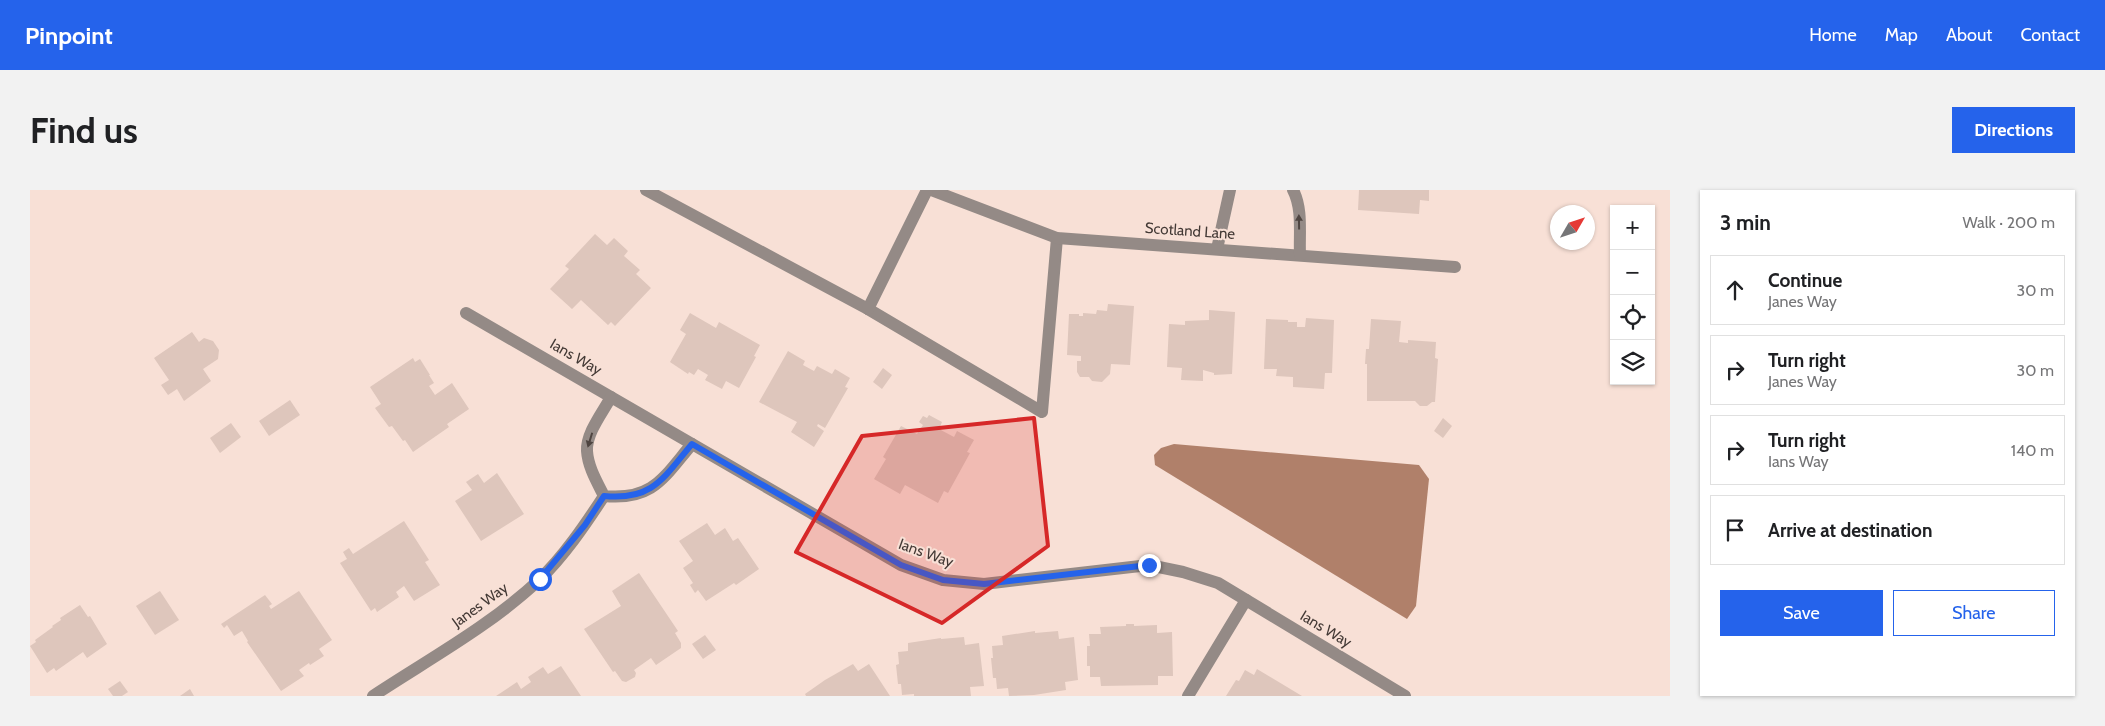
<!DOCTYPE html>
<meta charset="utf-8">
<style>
body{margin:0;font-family:Cabin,sans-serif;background:#f2f2f2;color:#202124}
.controls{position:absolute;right:15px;top:15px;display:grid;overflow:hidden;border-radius:0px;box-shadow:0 1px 4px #0004}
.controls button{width:45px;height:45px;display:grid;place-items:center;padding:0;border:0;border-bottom:1px solid #e0e0e0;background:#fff;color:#202124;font:25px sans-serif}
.compass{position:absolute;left:1520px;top:15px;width:45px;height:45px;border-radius:50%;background:#fff;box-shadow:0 1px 4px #0004;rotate:51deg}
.stop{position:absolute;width:15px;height:15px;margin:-11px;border:4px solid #2563eb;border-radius:50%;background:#fff}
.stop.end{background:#2563eb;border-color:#fff;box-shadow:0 1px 5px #0008}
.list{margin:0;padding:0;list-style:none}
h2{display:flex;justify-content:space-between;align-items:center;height:65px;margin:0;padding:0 20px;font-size:21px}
h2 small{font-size:16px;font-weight:400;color:#757577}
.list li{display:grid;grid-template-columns:32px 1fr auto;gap:15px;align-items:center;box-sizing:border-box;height:70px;margin:0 10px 10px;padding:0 10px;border:1px solid #e0e0e0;border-radius:0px}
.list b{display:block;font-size:19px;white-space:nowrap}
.list p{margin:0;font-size:16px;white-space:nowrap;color:#757577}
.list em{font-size:16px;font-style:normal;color:#757577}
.actions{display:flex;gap:10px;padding:15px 20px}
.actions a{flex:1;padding:11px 0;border:1px solid #2563eb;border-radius:0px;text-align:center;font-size:18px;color:#2563eb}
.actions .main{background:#2563eb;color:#fff}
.icon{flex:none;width:28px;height:28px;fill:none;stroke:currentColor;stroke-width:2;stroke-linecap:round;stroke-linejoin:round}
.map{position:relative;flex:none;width:1640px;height:506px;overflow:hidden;border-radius:0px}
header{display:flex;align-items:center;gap:30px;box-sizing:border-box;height:70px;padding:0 25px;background:#2563eb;color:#fff}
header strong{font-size:24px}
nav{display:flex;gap:28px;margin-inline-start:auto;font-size:18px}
.intro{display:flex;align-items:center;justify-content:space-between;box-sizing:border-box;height:120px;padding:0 30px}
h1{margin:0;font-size:35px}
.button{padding:12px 22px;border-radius:0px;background:#2563eb;color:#fff;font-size:18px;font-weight:700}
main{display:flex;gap:30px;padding:0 30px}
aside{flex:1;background:#fff;border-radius:0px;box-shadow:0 1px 4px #0004}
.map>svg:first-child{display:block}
.water{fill:#b0806a}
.building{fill:#dec6bc}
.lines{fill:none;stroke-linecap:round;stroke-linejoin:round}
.minor{stroke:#948a86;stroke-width:12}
.oneway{fill:#4f4541}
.route{stroke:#2563eb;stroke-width:6}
.marked{fill:#d62828;fill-opacity:0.2;stroke:#d62828;stroke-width:4;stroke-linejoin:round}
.labels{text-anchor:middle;stroke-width:4;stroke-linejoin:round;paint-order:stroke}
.street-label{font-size:15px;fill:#433935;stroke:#f8e0d6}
</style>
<header>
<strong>Pinpoint</strong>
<nav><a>Home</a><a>Map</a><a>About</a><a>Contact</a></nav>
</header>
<div class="intro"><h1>Find us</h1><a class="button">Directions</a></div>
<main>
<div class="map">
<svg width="1640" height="506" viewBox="0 0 1640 506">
<rect width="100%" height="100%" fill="#f8e0d6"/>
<path class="water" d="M1144,254L1389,275L1399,289L1386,416L1377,429L1125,275L1124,265L1131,258Z"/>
<g class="building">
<path d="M1329,0H1399V11L1390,10L1389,24L1328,20Z"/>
<path d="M565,44L577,55L584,48L598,61L594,66L610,80L606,84L621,98L585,136L581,132L578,135L551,110L542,119L520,99L539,79L535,76Z"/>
<path d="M1078,114L1104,116L1100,175L1081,174L1080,184L1072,192L1062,191L1059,187H1050L1047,182V171H1051V166L1037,165L1039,124H1049V126H1053V123L1066,124L1067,120L1077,121Z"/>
<path d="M1179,120L1205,122L1202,184L1184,185V183L1173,180V191L1151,190L1152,178L1137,177L1139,134L1155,135V131L1179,130Z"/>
<path d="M660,123L686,138L689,132L730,155L724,166L726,167L709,198L696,191L692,199L675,190L678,185L668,179L664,185L659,182L658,184L640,172L656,144L650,140Z"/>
<path d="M1276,128L1304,130L1302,183H1295L1294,199L1263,197V187L1246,186L1247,179H1234L1236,129L1258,130V132H1267V137H1275Z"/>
<path d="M1341,129L1371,131L1369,152L1378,153V150L1406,152L1405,168L1408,169L1405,212H1402L1397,216H1390L1385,211H1337V174H1335L1336,159H1339Z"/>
<path d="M162,142L169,152L174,148L183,151L189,160L188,169L173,179L181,191L154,211L147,199L138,205L131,195L139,190L124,168Z"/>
<path d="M758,161L775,171L773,175L784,181L787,176L802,184L805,179L820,188L815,197L818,198L795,238L788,234L787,236L794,241L784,257L761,242L767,232L729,212Z"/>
<path d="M383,168L385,172L390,169L400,185H399L404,193L399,196L405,205L422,193L439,219L417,234L419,237L383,262L375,250L373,251L362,236L359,237L345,218L351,214L340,197Z"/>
<path d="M853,178L862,185L852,199L843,192Z"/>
<path d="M260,210L270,225L239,246L229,231Z"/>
<path d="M899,225L912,232L909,239L924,247L927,241L944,250L937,262L940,263L918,303L914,301L908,313L875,295L870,304L844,289L856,269L853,267L871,236L887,244L893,235L889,232L893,226L897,228Z"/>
<path d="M1413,228L1422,236L1413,248L1404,241Z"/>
<path d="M201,233L211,247L190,263L180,248Z"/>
<path d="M467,283L494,324L451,351L425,311L442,300L436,292L448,284L454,293Z"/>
<path d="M374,331L399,370L395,372L410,395L384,411L374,396L366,402L369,407L347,422L345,418L341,421L310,373L317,369L313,362L319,358L323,364Z"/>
<path d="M677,333L685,345L695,338L703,351L708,348L729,379L706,395L704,393L676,411L668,400L665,403L660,395L663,393L653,378L663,371L649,351Z"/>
<path d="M609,383L648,441L645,443L651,453V458L626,475L621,468L604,480L606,483L605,487L596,492L592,491L585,481L583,482L554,439L591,416L582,401Z"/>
<path d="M130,401L149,430L125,445L106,416Z"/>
<path d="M269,401L302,450L289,459L294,466L280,475L279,473L269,480L274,486L251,501L217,452L218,451L212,441L204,446L197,435L194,438L191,434L235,405L242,414L239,416L241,419Z"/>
<path d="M50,415L58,427L60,426L77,454L57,468L53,462L26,481L24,478L17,483L0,456L6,452L5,450L23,437L22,436L31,430L30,428Z"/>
<path d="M1096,434H1104V436L1127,435V443L1142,442L1143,486H1128V495L1071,496L1070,487H1060V476H1057V456H1060L1059,444H1071L1070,437L1096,436Z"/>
<path d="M1005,441V443L1028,441L1029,449L1044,447L1048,490L1035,492L1036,500L1004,505L979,506L978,498L967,499L966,488H963L961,468H963L962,456L973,455L972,446Z"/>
<path d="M675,445L686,460L673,469L662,454Z"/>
<path d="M934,447L935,455L949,453L954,496L940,497L941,506H884V504L872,505L871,494H868L866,475L869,474L868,462L878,461V453L911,448V449Z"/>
<path d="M823,474L828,481L839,474L860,506H776L775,504L795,490Z"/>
<path d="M531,476L551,506H466L487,492L491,499L501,492L498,487L513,477L518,484Z"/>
<path d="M1227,479L1272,506H1196L1206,490L1209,491L1215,480L1224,485Z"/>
<path d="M90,491L98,502L92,506H83L78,499Z"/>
<path d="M160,499L164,506H150Z"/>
</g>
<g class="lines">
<g class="minor">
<path d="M616,0L838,119L1012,222L1027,48"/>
<path d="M901,0L1027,48L1425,77"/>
<path d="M1263,0C1273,19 1269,44 1270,65"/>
<path d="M1187,59L1200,0"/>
<path d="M838,119L897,0"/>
<path d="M436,123L871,375L913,390L954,394L1119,375L1153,382L1188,393L1375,506"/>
<path d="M581,207C573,222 556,243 557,261C558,277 567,292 574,306C623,311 634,287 662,254"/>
<path d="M343,506C399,469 460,436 509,390C534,366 555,335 574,306"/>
<path d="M1158,506L1216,410"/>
</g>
</g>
<defs><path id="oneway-solid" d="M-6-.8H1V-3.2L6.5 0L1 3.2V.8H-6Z" transform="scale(1.25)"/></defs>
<g class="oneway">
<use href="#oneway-solid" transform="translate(1269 32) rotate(-91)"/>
<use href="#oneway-solid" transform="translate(560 250) rotate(107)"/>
</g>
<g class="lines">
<path class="route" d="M510,389L555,335L574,306C623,311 634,287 662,254L871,375L913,390L954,394L1119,375"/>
</g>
<path class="marked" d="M1004,228L1018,356L912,433L766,362L832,246Z"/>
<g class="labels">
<g class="street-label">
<text transform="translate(1160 41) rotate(4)" y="5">Scotland Lane</text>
<text transform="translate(546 167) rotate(30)" y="5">Ians Way</text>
<text transform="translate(896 363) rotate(20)" y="5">Ians Way</text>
<text transform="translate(450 415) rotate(-36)" y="5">Janes Way</text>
<text transform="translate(1296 439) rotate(31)" y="5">Ians Way</text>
</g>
</g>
</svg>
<div class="controls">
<button>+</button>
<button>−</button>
<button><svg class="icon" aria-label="locate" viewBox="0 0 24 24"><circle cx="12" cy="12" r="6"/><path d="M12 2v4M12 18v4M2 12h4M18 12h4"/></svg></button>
<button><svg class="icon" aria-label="layers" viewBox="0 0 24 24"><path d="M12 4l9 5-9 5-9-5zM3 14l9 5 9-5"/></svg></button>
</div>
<svg class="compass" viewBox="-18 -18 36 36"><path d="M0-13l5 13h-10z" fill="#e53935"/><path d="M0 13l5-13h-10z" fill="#757577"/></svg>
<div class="stop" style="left:510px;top:389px"></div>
<div class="stop end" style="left:1119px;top:375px"></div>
</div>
<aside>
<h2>3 min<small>Walk · 200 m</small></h2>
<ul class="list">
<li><svg class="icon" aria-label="ahead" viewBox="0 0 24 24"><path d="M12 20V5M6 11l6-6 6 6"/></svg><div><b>Continue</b><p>Janes Way</p></div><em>30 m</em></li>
<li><svg class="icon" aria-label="right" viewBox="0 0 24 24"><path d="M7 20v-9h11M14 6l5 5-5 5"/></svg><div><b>Turn right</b><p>Janes Way</p></div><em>30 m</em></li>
<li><svg class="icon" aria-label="right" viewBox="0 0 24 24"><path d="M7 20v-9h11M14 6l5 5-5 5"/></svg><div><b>Turn right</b><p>Ians Way</p></div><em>140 m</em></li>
<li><svg class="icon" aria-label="arrive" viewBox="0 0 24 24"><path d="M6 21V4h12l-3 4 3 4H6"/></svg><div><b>Arrive at destination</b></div></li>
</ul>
<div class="actions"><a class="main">Save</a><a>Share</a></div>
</aside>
</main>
